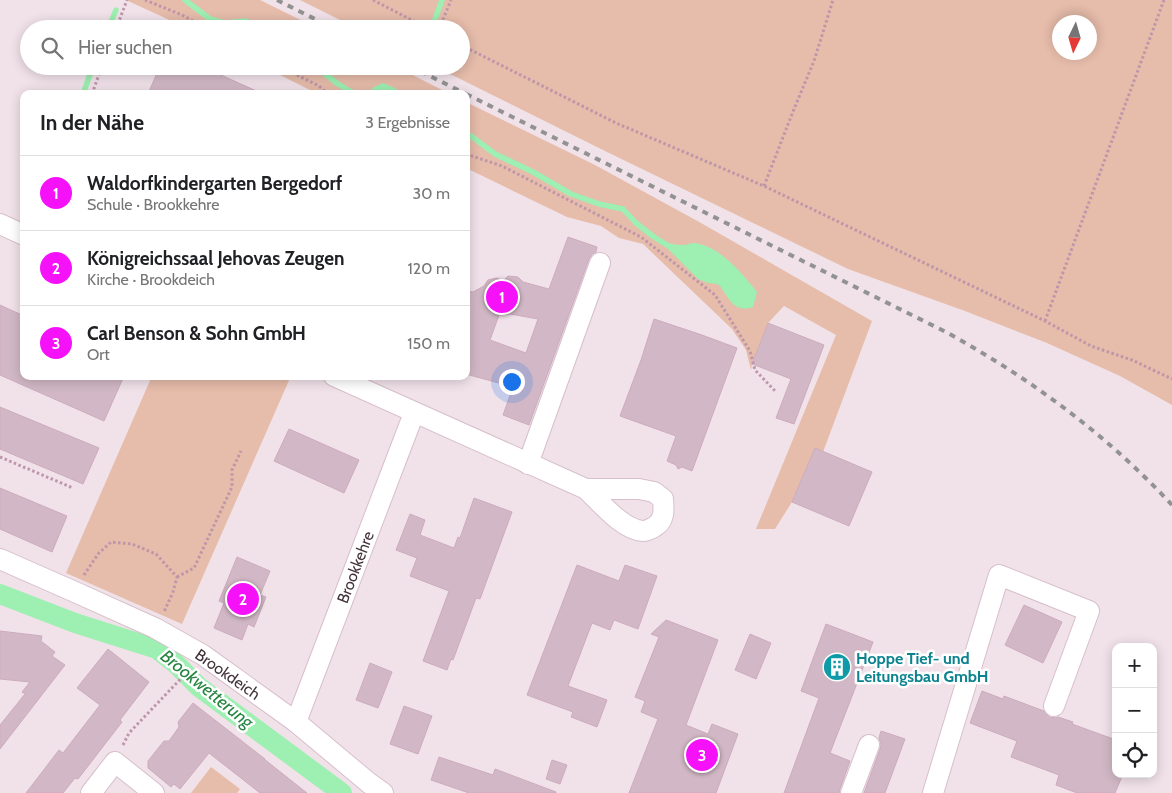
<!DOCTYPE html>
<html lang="de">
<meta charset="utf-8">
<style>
body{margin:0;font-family:Cabin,sans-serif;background:#f2f2f2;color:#202124}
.controls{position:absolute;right:15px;bottom:15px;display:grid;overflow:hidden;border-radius:10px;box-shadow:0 2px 12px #0003}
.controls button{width:45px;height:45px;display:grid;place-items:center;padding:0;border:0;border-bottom:1px solid #e0e0e0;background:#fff;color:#202124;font:25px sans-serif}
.compass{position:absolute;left:1052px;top:15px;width:45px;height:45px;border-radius:50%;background:#fff;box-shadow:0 2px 12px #0003;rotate:185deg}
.you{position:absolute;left:511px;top:381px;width:18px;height:18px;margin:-12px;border:4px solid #fff;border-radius:50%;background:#1a73e8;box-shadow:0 0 0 8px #1a73e833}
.badge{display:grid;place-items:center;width:32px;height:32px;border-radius:50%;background:#f612f8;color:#fff;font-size:16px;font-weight:700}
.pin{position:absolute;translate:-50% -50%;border:2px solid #fff;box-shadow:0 1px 5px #0006}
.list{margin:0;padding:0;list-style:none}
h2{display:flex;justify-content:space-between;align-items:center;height:65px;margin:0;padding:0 20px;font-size:21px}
h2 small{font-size:16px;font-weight:400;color:#757577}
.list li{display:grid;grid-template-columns:32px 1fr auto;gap:15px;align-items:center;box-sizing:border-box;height:75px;padding:0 20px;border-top:1px solid #e0e0e0}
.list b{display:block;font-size:19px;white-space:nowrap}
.list p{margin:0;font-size:16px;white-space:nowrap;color:#757577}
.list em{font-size:16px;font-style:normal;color:#757577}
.icon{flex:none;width:28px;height:28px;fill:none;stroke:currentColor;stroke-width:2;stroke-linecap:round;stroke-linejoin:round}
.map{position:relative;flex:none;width:1172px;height:793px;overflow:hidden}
.search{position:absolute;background:#fff;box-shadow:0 2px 12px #0003;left:20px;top:20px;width:450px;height:55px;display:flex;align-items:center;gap:12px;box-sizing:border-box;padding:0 18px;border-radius:28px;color:#757577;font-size:19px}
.panel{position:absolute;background:#fff;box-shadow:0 2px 12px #0003;left:20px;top:90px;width:450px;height:290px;border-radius:10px}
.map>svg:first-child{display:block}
.green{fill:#e6bcaa;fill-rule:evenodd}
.water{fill:#9defb2}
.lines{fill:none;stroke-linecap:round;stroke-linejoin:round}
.stream{stroke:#9defb2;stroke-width:5.5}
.canal{stroke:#9defb2;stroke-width:20}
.building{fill:#d2b8c6;stroke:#cdabbe;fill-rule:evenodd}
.minor-casing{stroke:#d7bfcb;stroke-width:22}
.path{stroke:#be96aa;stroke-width:3;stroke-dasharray:2.5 2.5;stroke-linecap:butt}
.minor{stroke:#fff;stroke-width:20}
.rail{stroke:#929292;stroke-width:4;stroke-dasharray:6 6;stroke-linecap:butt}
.labels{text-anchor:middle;stroke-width:5;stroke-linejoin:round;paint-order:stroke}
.street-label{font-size:16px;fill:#42333b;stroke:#fff}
.culture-label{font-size:16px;font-weight:bold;fill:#0d838f;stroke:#fff;text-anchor:start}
.water-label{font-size:18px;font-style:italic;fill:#278540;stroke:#fff}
</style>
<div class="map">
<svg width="1172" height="793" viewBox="0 0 1172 793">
<rect width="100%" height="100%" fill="#f1e2e9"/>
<g class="green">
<path d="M126,0H260L319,29H189Z"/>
<path d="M300,0H1172V405L1120,376L1047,343L965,311L848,269L605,151L434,66H461V29H358ZM1060,22H1090V52H1060Z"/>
<path d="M262,66H395L450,94H318Z"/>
<path d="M466,102L595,165L701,223L872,321L823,452L815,448L792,502L775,529H756L836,335L784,306L768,323L752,364L751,370L746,350L732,329L643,244L619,238L601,226L567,217L466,168Z"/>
<path d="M152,376H285L290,378L182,624L66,573Z"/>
<path d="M211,767L240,789L237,793H191Z"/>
</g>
<g class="water">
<path d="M383,83L395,88L401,94H374L372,88Z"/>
<path d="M660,241C668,243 675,245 683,245C687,245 690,243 694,243C719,245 743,274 757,292L753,307C734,313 730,300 720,286L717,284L708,283L698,279Z"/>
</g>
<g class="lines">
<g class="stream">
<path d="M185,0L210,19L225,23L246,21L265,29"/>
<path d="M435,19L442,0"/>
<path d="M108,29L116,10"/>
<path d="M315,66L338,84L355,94"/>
<path d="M83,94L93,66"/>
<path d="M466,135L471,136L495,154L533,172L571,194L599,204L623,209L636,223L654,237L667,245"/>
</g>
<path class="canal" d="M0,594L75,623L157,649L175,663L199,687L342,793"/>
</g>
<g class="building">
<path d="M160,66H201L263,94H148Z"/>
<path d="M568,237L597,247L596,252L592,254L589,259L529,425L503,415L513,387L466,374V355L470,344L466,342V291L473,292L484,286L488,280L497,278L503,281L508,276L518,277L523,282L549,289ZM510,314L538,319L526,353L490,340L499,315Z"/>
<path d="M0,305L24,316V376H124L104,421L0,375Z"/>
<path d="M654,319L702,335L737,348L692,471L682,467L678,469L676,465L667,461L676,436L620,416L641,360Z"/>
<path d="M768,323L824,345L794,424L776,418L791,379L752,364Z"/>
<path d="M0,407L99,448L83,484L0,449Z"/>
<path d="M289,429L359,460L344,493L274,461Z"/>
<path d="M815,448L872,472L849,526L792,502Z"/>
<path d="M0,488L67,516L52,552L0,529Z"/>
<path d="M474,498L512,512L480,599L476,598L453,660L451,659L447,670L423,661L449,591L410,576L417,558L396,550L410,514L425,520L420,535L454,548L458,537L460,538Z"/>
<path d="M237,557L270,571L260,595L266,597L254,627L248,624L242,640L214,628L224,603L219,601Z"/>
<path d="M577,565L619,581L625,565L657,576L638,629L614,620L610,630L592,623L568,686L607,700L597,727L571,717L573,712L527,695Z"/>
<path d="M1024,605L1062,622L1043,663L1005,645Z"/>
<path d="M666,620L718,640L686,725L708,734L712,724L738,734L716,793H629L658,719L641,712L645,701L635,697L659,637L651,634Z"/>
<path d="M826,624L873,642L830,753L850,761L840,789L839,793H784L819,698L801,691Z"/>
<path d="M0,631L42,636L41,641L55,652L52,656L65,665L0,749V725L25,694L22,692L30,682L0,679Z"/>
<path d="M750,634L771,643L756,679L735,670Z"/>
<path d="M108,649L149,682L120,720L122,722L85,770L78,779L75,778L63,793H26L59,750L63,753L100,705L77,688Z"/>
<path d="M370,663L392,672L378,708L356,700Z"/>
<path d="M982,691L1003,699L1004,696L1044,711L1049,717L1056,718L1058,717L1073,722L1072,724L1116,740V774H1123L1115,793H1077L1056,785L1059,775L1011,757L1017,741L970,723Z"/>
<path d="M193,703L265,759H264L307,793H260L209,753L180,789L174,784L171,787L148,768V761L164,741H169L179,727L178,722Z"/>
<path d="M404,706L432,716L418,754L390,744Z"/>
<path d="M881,731L905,739L885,793H864L880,749L881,744L879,738Z"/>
<path d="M439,757L493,775L495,769L556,792V793H469L431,780Z"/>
<path d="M552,760L567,765L560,784L546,779Z"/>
</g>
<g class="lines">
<defs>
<g id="minor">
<path d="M0,224L24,235"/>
<path d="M334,376L586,489C601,503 623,530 643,531C647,531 650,529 654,527C665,521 664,510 663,499L654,492L639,489H586"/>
<path d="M528,464L600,263"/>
<path d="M0,559L75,592L155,628L203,655L296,722L369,783L383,793"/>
<path d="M296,722L414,413"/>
<path d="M91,793L115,762L154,793"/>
<path d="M851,793L869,745"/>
<path d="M933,793L999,575L1089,611L1054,706"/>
</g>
</defs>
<use href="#minor" class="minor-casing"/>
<g class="path">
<path d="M145,0L182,15L208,29"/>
<path d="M373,0L429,29"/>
<path d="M116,29L127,0"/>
<path d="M439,29L451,0"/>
<path d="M461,45L616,123L764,186L1045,321L1091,346L1132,360L1172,379"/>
<path d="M279,66L319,86L328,94"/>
<path d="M92,94L102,66"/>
<path d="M466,154L502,166L641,237L715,295L750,351L755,370L776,392"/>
<path d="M764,186L792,114L814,61L833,0"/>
<path d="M1045,321L1164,0"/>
<path d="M0,457L73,488"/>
<path d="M84,575L98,554L111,542L132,544L156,554L177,577L173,592L164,612"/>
<path d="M177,577L194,568L232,487V470L241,451"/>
<path d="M123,745L129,733L191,668"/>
</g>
<use href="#minor" class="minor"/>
<g class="rail">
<path d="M277,0L335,29"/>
<path d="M410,66L466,94"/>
<path d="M466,94L946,332C1031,379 1106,434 1172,505"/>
</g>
</g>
<defs>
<symbol id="building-disc" viewBox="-11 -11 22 22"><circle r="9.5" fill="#0f9aa8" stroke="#fff"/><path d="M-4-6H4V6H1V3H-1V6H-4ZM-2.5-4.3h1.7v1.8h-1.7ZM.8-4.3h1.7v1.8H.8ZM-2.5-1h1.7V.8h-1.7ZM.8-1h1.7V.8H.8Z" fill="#fff"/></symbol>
</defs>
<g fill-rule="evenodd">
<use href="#building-disc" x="821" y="651" width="32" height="32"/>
</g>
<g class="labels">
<g class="street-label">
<text transform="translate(355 567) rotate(-69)" y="6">Brookkehre</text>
<text transform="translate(228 674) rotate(35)" y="6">Brookdeich</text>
</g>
<g class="culture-label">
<text x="856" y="664">Hoppe Tief- und<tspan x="856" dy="18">Leitungsbau GmbH</tspan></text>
</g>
<g class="water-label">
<text transform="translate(207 689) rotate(39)" y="6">Brookwetterung</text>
</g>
</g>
</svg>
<div class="controls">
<button>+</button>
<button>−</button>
<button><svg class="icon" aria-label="locate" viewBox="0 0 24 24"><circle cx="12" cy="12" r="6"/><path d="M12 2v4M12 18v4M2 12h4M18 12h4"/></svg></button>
</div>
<svg class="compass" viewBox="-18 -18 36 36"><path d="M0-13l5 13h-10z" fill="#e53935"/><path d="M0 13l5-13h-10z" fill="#757577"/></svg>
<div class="you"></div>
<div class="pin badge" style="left:502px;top:297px">1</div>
<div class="pin badge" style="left:243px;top:599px">2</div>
<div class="pin badge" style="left:702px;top:755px">3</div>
<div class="search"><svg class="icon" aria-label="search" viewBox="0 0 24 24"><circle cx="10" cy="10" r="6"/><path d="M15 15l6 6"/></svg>Hier suchen</div>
<section class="panel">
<h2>In der Nähe<small>3 Ergebnisse</small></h2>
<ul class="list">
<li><span class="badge">1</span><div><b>Waldorfkindergarten Bergedorf</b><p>Schule · Brookkehre</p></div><em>30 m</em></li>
<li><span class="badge">2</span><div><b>Königreichssaal Jehovas Zeugen</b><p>Kirche · Brookdeich</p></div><em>120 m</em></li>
<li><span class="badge">3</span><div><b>Carl Benson &amp; Sohn GmbH</b><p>Ort</p></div><em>150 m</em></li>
</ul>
</section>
</div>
